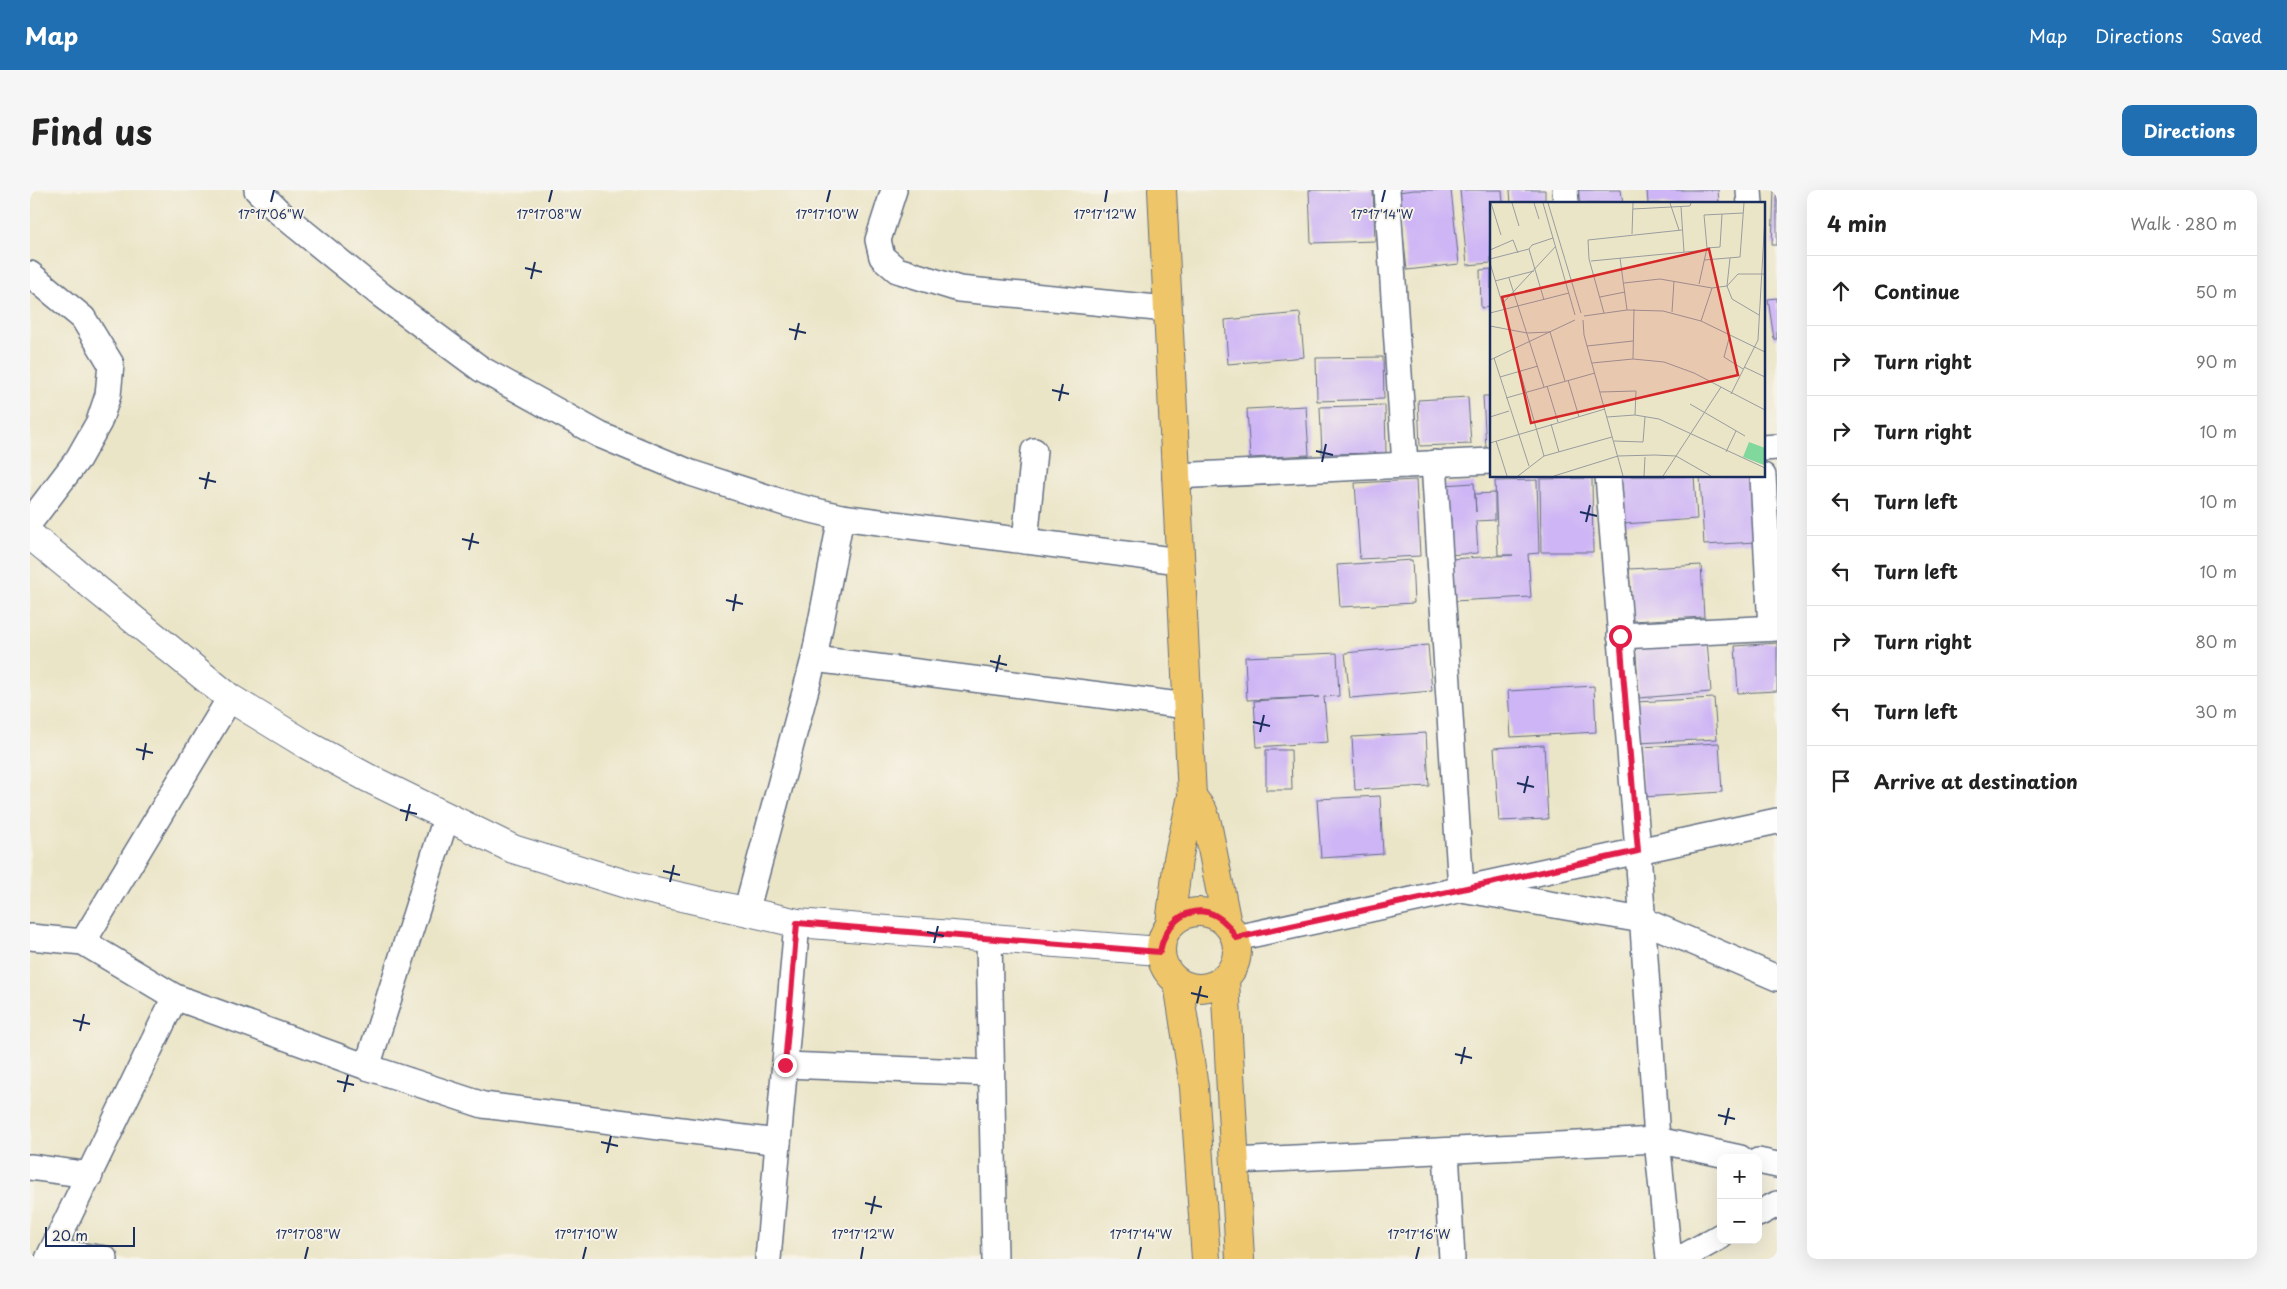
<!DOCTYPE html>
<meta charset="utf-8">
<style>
body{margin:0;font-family:"Playpen Sans",sans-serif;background:#f6f6f6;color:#222}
.controls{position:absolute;right:15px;bottom:15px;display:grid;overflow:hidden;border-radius:10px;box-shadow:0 5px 20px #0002}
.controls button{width:45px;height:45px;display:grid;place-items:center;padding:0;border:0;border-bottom:1px solid #e0e0e0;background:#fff;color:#222;font:25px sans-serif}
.scale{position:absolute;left:15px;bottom:12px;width:90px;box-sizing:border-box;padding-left:5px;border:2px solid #1b2f5e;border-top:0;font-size:14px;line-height:18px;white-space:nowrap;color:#1b2f5e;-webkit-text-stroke:4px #f7f3e8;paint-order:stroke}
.stop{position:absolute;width:15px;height:15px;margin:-11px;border:4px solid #e11d48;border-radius:50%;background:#fff}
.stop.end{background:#e11d48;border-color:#fff;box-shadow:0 1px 5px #0008}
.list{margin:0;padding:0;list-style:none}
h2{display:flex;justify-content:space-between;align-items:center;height:65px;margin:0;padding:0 20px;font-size:21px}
h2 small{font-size:16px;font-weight:400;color:#767676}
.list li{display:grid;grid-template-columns:32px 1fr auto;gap:15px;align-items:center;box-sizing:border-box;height:70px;padding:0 20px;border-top:1px solid #e0e0e0}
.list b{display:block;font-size:19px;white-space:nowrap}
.list em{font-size:16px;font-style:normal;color:#767676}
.icon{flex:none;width:28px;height:28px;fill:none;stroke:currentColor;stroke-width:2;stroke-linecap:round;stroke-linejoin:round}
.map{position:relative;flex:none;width:1747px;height:1069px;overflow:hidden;border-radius:10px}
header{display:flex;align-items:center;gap:30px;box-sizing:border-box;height:70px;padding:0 25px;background:#1f6fb2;color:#fff}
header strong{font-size:24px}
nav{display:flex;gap:28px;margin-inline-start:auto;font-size:18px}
.intro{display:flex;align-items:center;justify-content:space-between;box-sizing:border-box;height:120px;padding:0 30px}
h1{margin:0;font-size:35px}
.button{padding:12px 22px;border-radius:10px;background:#1f6fb2;color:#fff;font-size:18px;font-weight:700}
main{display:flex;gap:30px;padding:0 30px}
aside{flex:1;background:#fff;border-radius:10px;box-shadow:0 5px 20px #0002}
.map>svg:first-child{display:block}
.building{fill:#ceb5f5}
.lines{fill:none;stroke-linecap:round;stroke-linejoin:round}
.minor-casing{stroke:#646f83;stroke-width:28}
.tertiary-casing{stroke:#646f83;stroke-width:30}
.primary-casing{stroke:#646f83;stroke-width:30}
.minor{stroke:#fff;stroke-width:25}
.tertiary{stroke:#fff;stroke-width:28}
.primary{stroke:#eec569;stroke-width:28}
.route{stroke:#e11d48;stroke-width:6}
.ticks{fill:none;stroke:#1b2f5e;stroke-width:2}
.inset-road{fill:none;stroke:#989c9e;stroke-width:1}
.view{fill:#d62828;fill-opacity:0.15;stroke:#d62828;stroke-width:2.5}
.inset-edge{fill:none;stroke:#1b2f5e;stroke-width:2.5}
.ticks-label{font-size:12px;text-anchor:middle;fill:#1b2f5e;stroke:#f7f3e8;stroke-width:4;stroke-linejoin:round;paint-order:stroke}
</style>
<header>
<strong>Map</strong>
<nav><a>Map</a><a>Directions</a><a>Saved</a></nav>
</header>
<div class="intro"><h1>Find us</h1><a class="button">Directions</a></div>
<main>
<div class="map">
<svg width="1747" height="1069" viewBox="0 0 1747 1069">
<rect width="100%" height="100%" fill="#f7f3e8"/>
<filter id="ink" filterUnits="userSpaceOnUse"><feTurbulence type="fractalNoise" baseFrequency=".02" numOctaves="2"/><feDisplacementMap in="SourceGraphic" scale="10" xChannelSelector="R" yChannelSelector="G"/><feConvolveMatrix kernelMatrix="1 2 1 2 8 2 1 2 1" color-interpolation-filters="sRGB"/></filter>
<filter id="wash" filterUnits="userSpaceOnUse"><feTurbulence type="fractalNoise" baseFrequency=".0096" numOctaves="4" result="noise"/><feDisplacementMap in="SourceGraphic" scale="20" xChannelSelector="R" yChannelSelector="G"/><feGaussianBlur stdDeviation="1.12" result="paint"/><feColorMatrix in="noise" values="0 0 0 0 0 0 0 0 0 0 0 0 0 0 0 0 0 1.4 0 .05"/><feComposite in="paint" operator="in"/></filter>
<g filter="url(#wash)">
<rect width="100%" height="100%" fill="#ebe5c8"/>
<g id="blocks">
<g class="building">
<path d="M1279,0H1343L1345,51L1281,53Z"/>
<path d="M1384,0H1421L1429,74L1377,80L1368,2Z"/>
<path d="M1430,0H1472L1473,14H1461V73L1437,75Z"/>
<path d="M1480,0H1515V14H1481Z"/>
<path d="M1538,0H1591L1593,14H1540Z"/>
<path d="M1617,0H1688L1689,14H1618Z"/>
<path d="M1744,0H1747V55H1742Z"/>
<path d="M1461,79V117L1451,118L1450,80Z"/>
<path d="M1747,108V149H1744L1738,109Z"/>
<path d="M1270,123L1274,167L1198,174L1195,130Z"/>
<path d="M1353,167L1354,209L1287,211L1286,168Z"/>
<path d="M1453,206H1461V257H1456Z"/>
<path d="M1438,207L1441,254L1390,256L1388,210Z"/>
<path d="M1355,215L1356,263L1292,264L1290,217Z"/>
<path d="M1276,216L1279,265L1220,268L1217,219Z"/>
<path d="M1591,286H1664L1667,329L1593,334Z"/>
<path d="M1670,286H1722L1726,352L1674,355Z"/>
<path d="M1562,288L1563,362H1511L1510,289Z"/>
<path d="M1386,290L1390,366L1330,369L1325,293Z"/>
<path d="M1507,290L1509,363L1498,364L1501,407L1423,411L1420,369L1483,365H1468L1465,291Z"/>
<path d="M1444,293L1446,322L1445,304L1465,303V330L1446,331L1448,363L1417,365L1413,295Z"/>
<path d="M1382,370L1384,413L1310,417L1307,375Z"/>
<path d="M1671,375L1674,427L1602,431L1599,379Z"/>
<path d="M1677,450L1681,502L1609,508L1605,455Z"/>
<path d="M1747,453V501L1708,503L1705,456Z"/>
<path d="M1398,455L1402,501L1320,508L1315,463Z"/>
<path d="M1307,463L1309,506L1294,507L1298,552L1227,557L1224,511L1289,507L1217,510L1215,467Z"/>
<path d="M1564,496L1566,542L1481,547L1478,501Z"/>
<path d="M1684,508L1687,549L1608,553L1606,512Z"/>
<path d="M1396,543L1399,596L1325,600L1322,547Z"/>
<path d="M1689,553L1692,602L1613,607L1610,557Z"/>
<path d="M1514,555L1518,629L1469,631L1464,558Z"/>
<path d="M1236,560H1261L1262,600H1236Z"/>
<path d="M1350,606L1353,664L1291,668L1287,609Z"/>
</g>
</g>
</g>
<g filter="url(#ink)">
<use href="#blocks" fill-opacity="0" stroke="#646f83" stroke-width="1"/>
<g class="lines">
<defs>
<g id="minor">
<path d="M227,0L249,22L351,105L451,179L570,245L661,283L761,315L811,327L1149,371"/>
<path d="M864,0L848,50L852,67L867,80L929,99L1137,119"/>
<path d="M1357,0L1375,275"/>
<path d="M1535,0L1536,14"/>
<path d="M1719,0L1720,14"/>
<path d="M0,84L53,128L81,174L78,205L69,232L48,269L0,332"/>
<path d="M1733,258L1747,257"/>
<path d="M1404,273L1431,699L1612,730L1747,788"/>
<path d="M1145,286L1461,271"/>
<path d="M1578,286L1608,661L1627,950L1639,1069"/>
<path d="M1733,286L1741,438"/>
<path d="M995,351L1004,261"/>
<path d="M1590,446L1747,438"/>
<path d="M784,469L1157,516"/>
<path d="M716,722L784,469L811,327"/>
<path d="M0,747L53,752L145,807L337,877L453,915L748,952"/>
<path d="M959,748L965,1069"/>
<path d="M1206,748L1747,631"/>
<path d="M53,752L200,508"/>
<path d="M755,875L961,883"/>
<path d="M337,877L416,628"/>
<path d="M1416,961L1422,1069"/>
<path d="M1205,971L1627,950L1710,968"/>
<path d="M1728,971L1747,975"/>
<path d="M0,977L60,985"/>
<path d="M1728,1024L1747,1014"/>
<path d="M22,1062L75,1069"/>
<path d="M18,1069L145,807"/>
<path d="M738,1069L767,733"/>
<path d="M1650,1069L1691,1046"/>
</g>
<path id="tertiary" d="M0,345L200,508L277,555L338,588L483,659L599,695L767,733L1130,761"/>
<g id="primary">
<path d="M1132,0L1162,606L1148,669L1140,734"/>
<path d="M1162,606L1173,621L1177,633L1197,734"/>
<circle cx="1169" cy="760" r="38"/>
<path d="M1195,790L1210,1069"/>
<path d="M1148,793L1164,897L1176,1069"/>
</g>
</defs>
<use href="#minor" class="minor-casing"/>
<use href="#tertiary" class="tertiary-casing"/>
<use href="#primary" class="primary-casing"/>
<use href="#minor" class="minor"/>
<use href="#tertiary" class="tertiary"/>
<use href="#primary" class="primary"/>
</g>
</g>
<g class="lines" filter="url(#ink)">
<path class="route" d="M755,875L767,733L1130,762C1138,716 1185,706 1206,748L1608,661L1590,446"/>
</g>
<path class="ticks" d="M241,12L244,0M519,12L522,0M797,12L800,0M1075,12L1077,0M1352,12L1355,0M495,78L512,82M501,89L505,72M759,139L776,143M765,150L769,133M1022,200L1039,204M1029,211L1033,194M1286,261L1303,265M1292,272L1296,254M169,288L186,292M175,299L179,282M1550,322L1567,326M1556,332L1560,315M432,349L449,353M439,360L443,343M696,410L713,414M703,421L706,404M960,471L977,475M966,482L970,465M1223,532L1240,536M1230,542L1234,525M106,559L123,563M113,570L116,553M1487,593L1504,597M1494,603L1498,586M370,620L387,624M376,631L380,614M633,681L650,685M640,692L644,675M897,742L914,746M904,753L908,736M1161,803L1178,807M1167,813L1171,796M43,830L60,834M50,841L54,824M1425,864L1442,868M1431,874L1435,857M307,891L324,895M314,902L318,885M1688,925L1705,929M1695,935L1699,918M571,952L588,956M577,963L581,946M835,1013L852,1017M841,1024L845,1006M275,1069L278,1057M553,1069L556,1057M831,1069L833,1057M1108,1069L1111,1057M1386,1069L1389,1057"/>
<g transform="translate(1460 12)">
<rect width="275" height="275" fill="#ebe5c8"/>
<path d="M259,240L275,246L274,263L253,255Z" fill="#81d89c"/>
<path class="inset-road" d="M1,1L11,33M22,1L29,24M44,1L49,17M53,1L85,113M58,1L91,111M180,1L189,28M191,5L194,50M143,7L200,4L201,1M142,32L143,1M217,46L230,45L232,12M39,47L54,98M0,48L23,38L28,51M130,56L137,108M240,56L237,84L242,97L269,113M0,57L39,47L42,43L63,36M214,58L250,55L254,1M101,59L217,48M0,61L13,104M19,76L54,185M5,79L44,69M134,81L170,77L222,86L237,84L248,72H275M209,82L217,46L214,13L253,11M110,95L135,90M12,102L66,44M182,110L184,79M0,111L79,91M114,111L99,57L98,38L192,28M94,114L137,108L173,109L211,119L275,150M93,118L94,133L133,274M211,119L222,86M0,124L37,131L60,130L75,179M240,133L234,155L253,167M97,144L143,139M4,156L39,264M143,157L144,107M0,158L85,118M102,161L143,157L174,160L204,171L275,208M254,165L275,175M30,169L54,254M10,175L48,164M78,178L89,215M57,184L68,220M110,190L146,189L145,213M241,192L268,138L275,14M16,196L105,171M200,202L255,234M0,215L19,209M117,215L145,213L169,217L275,266M61,222L69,250M6,239L17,274M124,239L153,240L155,215M0,241L115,207M236,250L246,229M28,274L54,254L122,235M64,274L128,254L165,253L186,254L221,274M154,274L155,255M173,274L231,185"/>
<path class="view" d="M219,47L248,173L41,221L12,95Z"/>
<rect width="275" height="275" class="inset-edge"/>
</g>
<g class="ticks-label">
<text x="241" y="29">17°17'06"W</text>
<text x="519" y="29">17°17'08"W</text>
<text x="797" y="29">17°17'10"W</text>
<text x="1075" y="29">17°17'12"W</text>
<text x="1352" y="29">17°17'14"W</text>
<text x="278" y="1049">17°17'08"W</text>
<text x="556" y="1049">17°17'10"W</text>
<text x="833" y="1049">17°17'12"W</text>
<text x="1111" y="1049">17°17'14"W</text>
<text x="1389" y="1049">17°17'16"W</text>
</g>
</svg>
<div class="controls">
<button>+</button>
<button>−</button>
</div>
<div class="scale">20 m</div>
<div class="stop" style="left:1590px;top:446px"></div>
<div class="stop end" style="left:755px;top:875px"></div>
</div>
<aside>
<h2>4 min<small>Walk · 280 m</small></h2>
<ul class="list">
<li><svg class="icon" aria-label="ahead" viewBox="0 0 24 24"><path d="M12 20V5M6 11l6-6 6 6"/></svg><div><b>Continue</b></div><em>50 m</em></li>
<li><svg class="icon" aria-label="right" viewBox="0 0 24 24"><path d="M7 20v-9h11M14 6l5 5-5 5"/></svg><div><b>Turn right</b></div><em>90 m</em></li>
<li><svg class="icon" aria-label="right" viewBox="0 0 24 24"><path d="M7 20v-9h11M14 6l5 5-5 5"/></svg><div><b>Turn right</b></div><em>10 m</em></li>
<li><svg class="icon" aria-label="left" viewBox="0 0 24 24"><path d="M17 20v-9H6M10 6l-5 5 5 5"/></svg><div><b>Turn left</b></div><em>10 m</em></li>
<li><svg class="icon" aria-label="left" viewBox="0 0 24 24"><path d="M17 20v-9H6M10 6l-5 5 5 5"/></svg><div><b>Turn left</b></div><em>10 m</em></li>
<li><svg class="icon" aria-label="right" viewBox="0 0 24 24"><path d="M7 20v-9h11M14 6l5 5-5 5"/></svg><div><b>Turn right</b></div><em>80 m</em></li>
<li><svg class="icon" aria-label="left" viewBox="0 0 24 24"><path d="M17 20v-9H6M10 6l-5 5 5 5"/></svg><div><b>Turn left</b></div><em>30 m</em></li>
<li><svg class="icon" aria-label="arrive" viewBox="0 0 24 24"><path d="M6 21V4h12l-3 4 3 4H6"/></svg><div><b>Arrive at destination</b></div></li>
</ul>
</aside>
</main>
